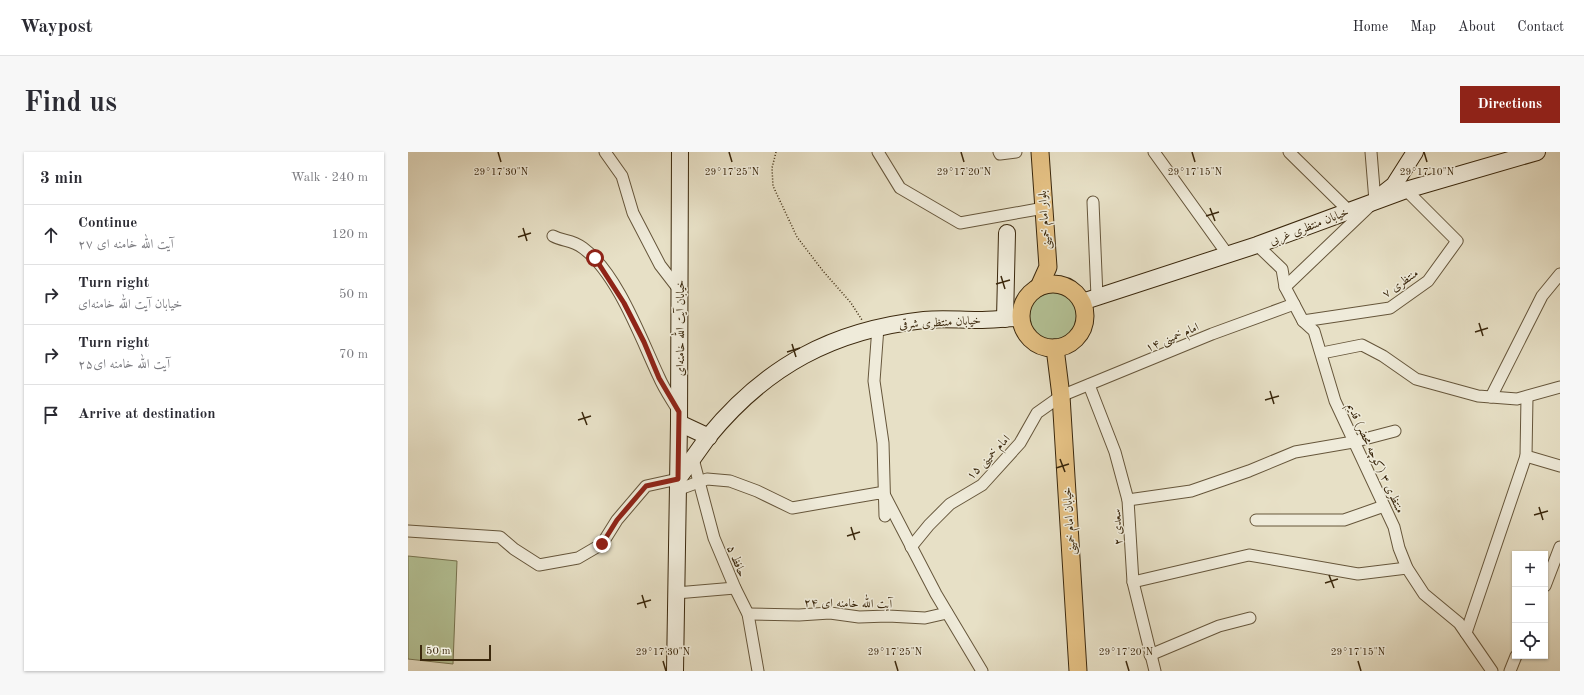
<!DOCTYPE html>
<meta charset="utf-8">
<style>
body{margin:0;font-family:"Old Standard TT",Amiri,serif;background:#f7f7f7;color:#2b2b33}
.controls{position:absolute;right:12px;bottom:12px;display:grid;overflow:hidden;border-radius:0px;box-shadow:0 1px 3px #0004}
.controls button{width:36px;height:36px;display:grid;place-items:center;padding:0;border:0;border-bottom:1px solid #e1e1e2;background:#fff;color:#2b2b33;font:20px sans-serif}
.scale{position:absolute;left:12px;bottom:10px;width:71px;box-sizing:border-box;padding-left:4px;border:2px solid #3b280d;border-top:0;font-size:11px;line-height:14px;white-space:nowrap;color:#3b280d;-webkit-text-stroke:3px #efebda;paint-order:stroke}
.stop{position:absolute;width:12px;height:12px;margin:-9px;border:3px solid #8f2418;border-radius:50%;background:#fff}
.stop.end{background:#8f2418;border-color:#fff;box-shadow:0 1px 4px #0008}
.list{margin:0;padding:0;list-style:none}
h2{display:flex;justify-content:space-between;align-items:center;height:52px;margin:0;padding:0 16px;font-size:17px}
h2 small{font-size:13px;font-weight:400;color:#7c7c81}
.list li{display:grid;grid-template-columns:26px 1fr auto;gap:12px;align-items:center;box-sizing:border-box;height:60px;padding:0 16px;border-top:1px solid #e1e1e2}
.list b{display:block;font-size:15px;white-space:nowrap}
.list p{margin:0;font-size:13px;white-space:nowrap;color:#7c7c81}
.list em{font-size:13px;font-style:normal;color:#7c7c81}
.icon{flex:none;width:22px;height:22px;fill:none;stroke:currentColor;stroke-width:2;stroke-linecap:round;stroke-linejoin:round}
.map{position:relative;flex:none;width:1152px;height:519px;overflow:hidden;border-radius:0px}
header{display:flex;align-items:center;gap:24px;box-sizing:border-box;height:56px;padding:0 20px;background:#fff;border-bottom:1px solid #e1e1e2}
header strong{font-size:19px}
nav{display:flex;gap:22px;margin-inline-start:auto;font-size:14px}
.intro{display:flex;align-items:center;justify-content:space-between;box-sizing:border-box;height:96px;padding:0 24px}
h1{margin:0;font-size:28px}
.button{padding:10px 18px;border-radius:0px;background:#8f2418;color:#fff;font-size:14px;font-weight:700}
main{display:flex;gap:24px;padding:0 24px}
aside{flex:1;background:#fff;border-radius:0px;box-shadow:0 1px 3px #0004}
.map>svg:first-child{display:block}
.green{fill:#b4c296;stroke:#787552}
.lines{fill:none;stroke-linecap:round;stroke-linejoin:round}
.street-casing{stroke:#66563b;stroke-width:13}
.secondary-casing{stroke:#3b280d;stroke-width:18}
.primary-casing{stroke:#3b280d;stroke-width:19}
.path{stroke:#3b280d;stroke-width:1.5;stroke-dasharray:1 2;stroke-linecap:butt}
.street{stroke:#efebda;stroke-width:11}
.secondary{stroke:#efebda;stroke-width:16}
.primary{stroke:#e4c083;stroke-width:17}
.route{stroke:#8f2418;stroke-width:5}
.ticks{fill:none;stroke:#3b280d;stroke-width:1.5}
.labels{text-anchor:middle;stroke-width:3;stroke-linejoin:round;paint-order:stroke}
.street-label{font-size:12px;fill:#3b280d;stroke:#efebda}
.ticks-label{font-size:10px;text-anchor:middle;fill:#3b280d;stroke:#efebda;stroke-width:3;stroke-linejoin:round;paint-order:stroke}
</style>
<header>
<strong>Waypost</strong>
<nav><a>Home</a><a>Map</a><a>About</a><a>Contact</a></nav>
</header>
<div class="intro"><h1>Find us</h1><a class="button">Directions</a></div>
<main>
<aside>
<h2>3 min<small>Walk · 240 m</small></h2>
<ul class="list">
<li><svg class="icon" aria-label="ahead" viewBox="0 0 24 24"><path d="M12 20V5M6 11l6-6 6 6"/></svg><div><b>Continue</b><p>آیت الله خامنه ای ۲۷</p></div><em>120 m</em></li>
<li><svg class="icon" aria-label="right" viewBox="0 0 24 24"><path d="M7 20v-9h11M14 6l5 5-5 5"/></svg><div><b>Turn right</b><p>خیابان آیت الله خامنه‌ای</p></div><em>50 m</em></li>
<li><svg class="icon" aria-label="right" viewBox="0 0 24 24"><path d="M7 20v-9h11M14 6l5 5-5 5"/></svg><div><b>Turn right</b><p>آیت الله خامنه ای۲۵</p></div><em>70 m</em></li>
<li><svg class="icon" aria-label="arrive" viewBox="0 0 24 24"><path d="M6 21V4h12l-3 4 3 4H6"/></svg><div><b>Arrive at destination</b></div></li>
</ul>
</aside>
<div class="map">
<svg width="1152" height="519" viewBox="0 0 1152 519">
<rect width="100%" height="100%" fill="#e7e0c6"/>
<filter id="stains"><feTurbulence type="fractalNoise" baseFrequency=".005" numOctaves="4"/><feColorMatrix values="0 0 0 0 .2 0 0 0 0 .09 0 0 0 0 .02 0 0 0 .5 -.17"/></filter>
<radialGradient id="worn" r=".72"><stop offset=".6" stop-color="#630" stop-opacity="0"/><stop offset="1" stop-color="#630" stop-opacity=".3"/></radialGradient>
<g class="green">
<circle cx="645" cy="164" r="27"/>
<path d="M0,404L49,409L45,512L0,507Z"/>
</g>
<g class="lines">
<defs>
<g id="street">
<path d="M197,0L214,24L225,61L252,113L272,139"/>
<path d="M470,0L492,36L552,71L636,56"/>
<path d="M591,0L592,2L608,0"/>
<path d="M746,0L820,103"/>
<path d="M881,0L941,59"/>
<path d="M685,50L689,145"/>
<path d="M145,84C156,90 163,87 175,96C210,122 233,187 251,225C256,237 264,248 271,260"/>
<path d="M849,93L874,117L877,135L895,169L906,179L927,249L986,375L991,396L999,416L1016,442L1051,471L1084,519"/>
<path d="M877,135L967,49L963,0"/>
<path d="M895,169L982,156L1020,129L1049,89L998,38L992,36"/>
<path d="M470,175L466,229L475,291L477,364"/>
<path d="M914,201L954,193L975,204L1008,227L1070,244L1109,247L1152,235"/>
<path d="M681,233L707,300L720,348L725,430L747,519"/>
<path d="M1083,245L1134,144L1152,122"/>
<path d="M1119,245L1118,304L1152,314"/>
<path d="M285,307L306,386L327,436L340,462L350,519"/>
<path d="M269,338L299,327L322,329L349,339L384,356L471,341L477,344L528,442L574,519"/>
<path d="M720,348L783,339L841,319L887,300L945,290L987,279"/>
<path d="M848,368H936L976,354"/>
<path d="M0,379L92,385L106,397L131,413L170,406L194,392L209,368L238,334L270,327"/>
<path d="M503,395L521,373L542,352L574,333L612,291L629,261L653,244L804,182L886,152"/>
<path d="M725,430L841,403L950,422L999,416"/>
<path d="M1137,434L1152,395"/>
<path d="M268,441L327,436"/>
<path d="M340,462L391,463L422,461L451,465L480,464L517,466L539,461"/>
<path d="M1058,481L1118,304"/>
<path d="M742,503L811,474L842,466"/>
<path d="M1102,519L1108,504"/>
</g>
<g id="secondary">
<path d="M972,44L986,33L1007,0"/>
<path d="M674,150L849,93L998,38L1129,0"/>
<path d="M597,167L599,81"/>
<path d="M271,271L301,285"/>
<path d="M270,327C280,313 290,299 300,285C358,214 425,178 516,168C534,166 552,168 570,168C585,168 599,166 613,166"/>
<path d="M267,519L271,271L272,0"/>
</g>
<g id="primary">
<circle cx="645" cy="164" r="32"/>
<path d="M631,135L640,115L632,0"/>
<path d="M647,196L653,244L670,519"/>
</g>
</defs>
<use href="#street" class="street-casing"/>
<use href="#secondary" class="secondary-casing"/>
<use href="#primary" class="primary-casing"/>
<path class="path" d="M368,0L364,16L365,34L389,85L415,119L443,151L454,168"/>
<use href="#street" class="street"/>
<use href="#secondary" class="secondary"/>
<use href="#primary" class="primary"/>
</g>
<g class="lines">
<path class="route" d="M187,106L216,151L236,190L251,226L271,260L270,327L238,334L209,368L194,392"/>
</g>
<path class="ticks" d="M90,0L93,10M321,0L324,10M553,0L556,10M784,0L787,10M1016,0L1019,10M802,56L807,69M798,64L811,60M115,76L119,89M110,85L123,81M593,124L597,137M588,132L602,128M1071,171L1075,184M1067,180L1080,176M384,192L388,205M379,200L392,196M862,239L866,252M857,248L871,244M174,260L179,273M170,268L183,264M652,307L657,320M648,316L661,312M1131,355L1135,368M1126,363L1140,359M443,375L447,388M439,384L452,380M921,423L926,436M917,431L930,427M234,443L238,456M229,452L243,448M255,509L258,519M487,509L490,519M718,509L721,519M950,509L953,519"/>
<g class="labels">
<g class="street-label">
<text transform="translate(636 68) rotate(-94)" y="4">بلوار امام خمینی</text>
<text transform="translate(901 74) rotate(-21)" y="4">خیابان منتظری غربی</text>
<text transform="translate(992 131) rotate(-35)" y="4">منتظری ۷</text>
<text transform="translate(532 170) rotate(-3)" y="4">خیابان منتظری شرقی</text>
<text transform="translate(272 176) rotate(-90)" y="4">خیابان آیت الله خامنه‌ای</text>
<text transform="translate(764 185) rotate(-23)" y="4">امام خمینی ۱۴</text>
<text transform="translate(580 305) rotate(-46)" y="4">امام خمینی ۱۵</text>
<text transform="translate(968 306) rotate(65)" y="4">منتظری ۳ (کوچه محضر) قدیم</text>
<text transform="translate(661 369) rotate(-94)" y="4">خیابان امام خمینی</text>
<text transform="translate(709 375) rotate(-93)" y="4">سعدی ۲</text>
<text transform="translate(329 409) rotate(68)" y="4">حافظ ۵</text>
<text transform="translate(440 451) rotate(1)" y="4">آیت الله خامنه ای ۲۴</text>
</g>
</g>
<g class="ticks-label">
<text x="93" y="23">29°17'30"N</text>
<text x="324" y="23">29°17'25"N</text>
<text x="556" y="23">29°17'20"N</text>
<text x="787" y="23">29°17'15"N</text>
<text x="1019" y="23">29°17'10"N</text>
<text x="255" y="503">29°17'30"N</text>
<text x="487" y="503">29°17'25"N</text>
<text x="718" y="503">29°17'20"N</text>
<text x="950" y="503">29°17'15"N</text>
</g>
<rect width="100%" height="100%" filter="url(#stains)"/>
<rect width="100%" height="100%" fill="url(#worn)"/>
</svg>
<div class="controls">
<button>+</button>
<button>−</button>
<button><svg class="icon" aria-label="locate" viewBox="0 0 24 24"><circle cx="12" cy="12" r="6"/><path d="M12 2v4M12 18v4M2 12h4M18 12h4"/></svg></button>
</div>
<div class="scale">50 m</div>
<div class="stop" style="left:187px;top:106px"></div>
<div class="stop end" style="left:194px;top:392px"></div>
</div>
</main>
